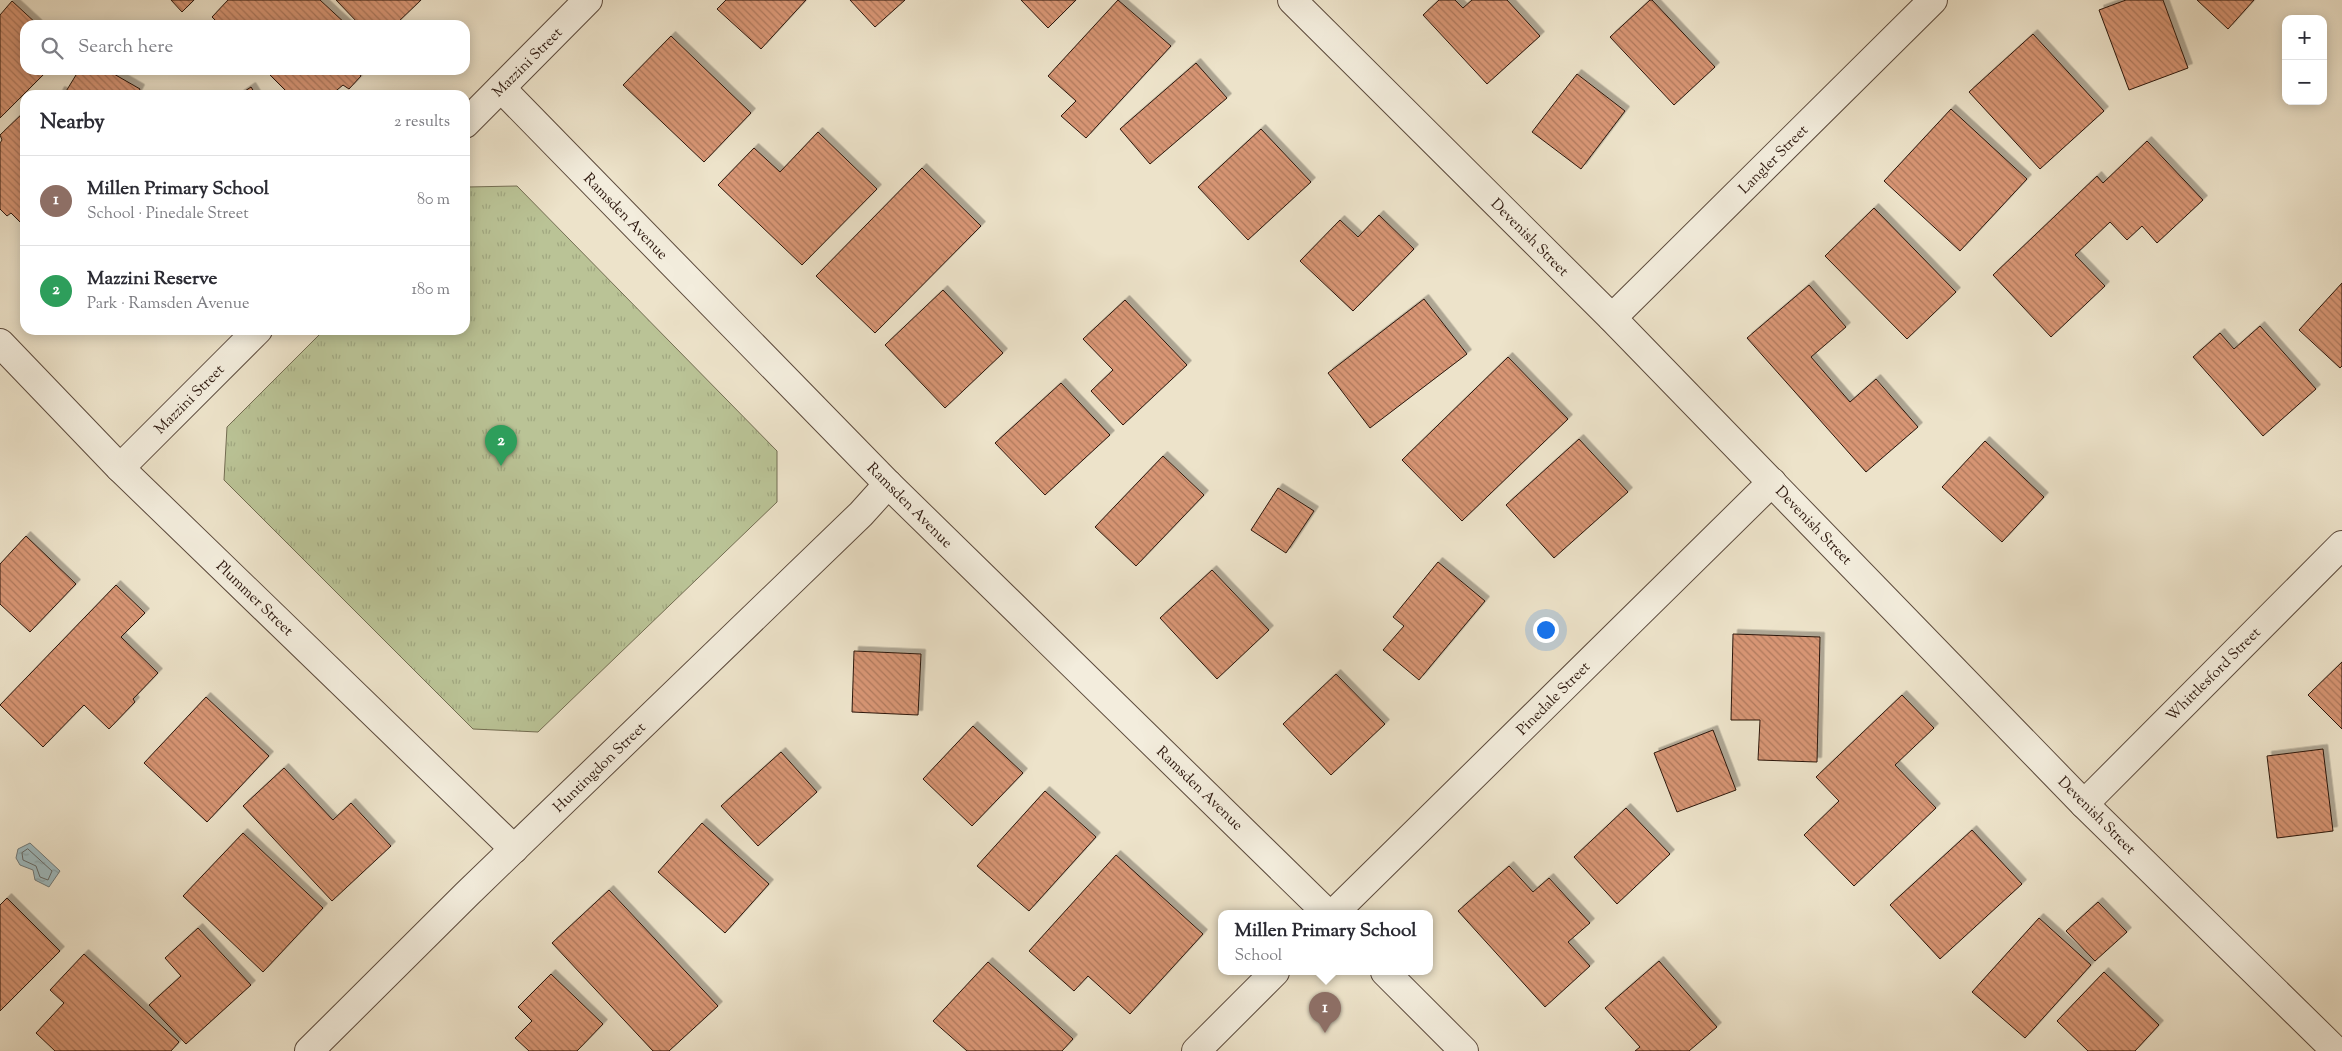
<!DOCTYPE html>
<meta charset="utf-8">
<style>
body{margin:0;font-family:"Sorts Mill Goudy",serif;background:#f7f7f7;color:#2b2b33}
.controls{position:absolute;right:15px;top:15px;display:grid;overflow:hidden;border-radius:10px;box-shadow:0 2px 12px #0003}
.controls button{width:45px;height:45px;display:grid;place-items:center;padding:0;border:0;border-bottom:1px solid #e1e1e2;background:#fff;color:#2b2b33;font:25px sans-serif}
.you{position:absolute;left:1545px;top:629px;width:18px;height:18px;margin:-12px;border:4px solid #fff;border-radius:50%;background:#1a73e8;box-shadow:0 0 0 8px #1a73e833}
.badge{display:grid;place-items:center;width:32px;height:32px;border-radius:50%;background:#8f2418;color:#fff;font-size:16px;font-weight:700}
.pin{position:absolute;translate:-50% -41px;filter:drop-shadow(0 1px 2px #0008)}
.pin::after{content:'';position:absolute;top:26px;width:18px;height:15px;background:inherit;clip-path:polygon(0 0,100% 0,50% 100%)}
.popup{position:absolute;left:1218px;top:910px;width:215px;height:65px;box-sizing:border-box;display:grid;place-content:center;border-radius:10px;background:#fff;filter:drop-shadow(0 1px 4px #0005);font-size:16px;white-space:nowrap;color:#7c7c81}
.popup b{font-size:19px;color:#2b2b33}
.popup::after{content:'';position:absolute;left:50%;top:100%;margin-left:-10px;border:10px solid transparent;border-top-color:#fff}
.list{margin:0;padding:0;list-style:none}
h2{display:flex;justify-content:space-between;align-items:center;height:65px;margin:0;padding:0 20px;font-size:21px}
h2 small{font-size:16px;font-weight:400;color:#7c7c81}
.list li{display:grid;grid-template-columns:32px 1fr auto;gap:15px;align-items:center;box-sizing:border-box;height:90px;padding:0 20px;border-top:1px solid #e1e1e2}
.list b{display:block;font-size:19px;white-space:nowrap}
.list p{margin:0;font-size:16px;white-space:nowrap;color:#7c7c81}
.list em{font-size:16px;font-style:normal;color:#7c7c81}
.icon{flex:none;width:28px;height:28px;fill:none;stroke:currentColor;stroke-width:2;stroke-linecap:round;stroke-linejoin:round}
.map{position:relative;flex:none;width:2342px;height:1051px;overflow:hidden}
.search{position:absolute;background:#fff;box-shadow:0 2px 12px #0003;left:20px;top:20px;width:450px;height:55px;display:flex;align-items:center;gap:12px;box-sizing:border-box;padding:0 18px;border-radius:15px;color:#7c7c81;font-size:19px}
.panel{position:absolute;background:#fff;box-shadow:0 2px 12px #0003;left:20px;top:90px;width:450px;height:245px;border-radius:15px}
.map>svg:first-child{display:block}
.park{fill:url(#park-tufts);stroke:#736d52}
.water{fill:url(#water-ripples);stroke:#707978}
.lines{fill:none;stroke-linecap:round;stroke-linejoin:round}
.shore{stroke:#656966;stroke-width:1}
.building{fill:url(#building-back-hatch);stroke:#2c170d;filter:url(#shadow)}
.street-casing{stroke:#5c4a3c;stroke-width:30}
.street{stroke:#f3eddd;stroke-width:28}
.labels{text-anchor:middle;stroke-width:4;stroke-linejoin:round;paint-order:stroke}
.street-label{font-size:15px;fill:#2c170d;stroke:#f3eddd}
</style>
<div class="map">
<svg width="2342" height="1051" viewBox="0 0 2342 1051">
<defs>
<pattern id="park-tufts" width="24" height="20" patternUnits="userSpaceOnUse" patternTransform="scale(1.25)"><rect width="24" height="20" fill="#bac396"/><path d="M3 7l-1-3M5 7V3M7 7l1-3M15 17l-1-3M17 17v-4M19 17l1-3" fill="none" stroke="#a0a780"/></pattern>
<pattern id="water-ripples" width="26" height="14" patternUnits="userSpaceOnUse" patternTransform="scale(1.25)"><rect width="26" height="14" fill="#9ebbc0"/><path d="M2 4q2-2 4 0t4 0M15 11q2-2 4 0t4 0" fill="none" stroke="#88a0a4"/></pattern>
<pattern id="building-back-hatch" width="6" height="6" patternUnits="userSpaceOnUse" patternTransform="scale(1.25)"><rect width="6" height="6" fill="#d89675"/><path d="M-1 5l2 2M0 0l6 6M5-1l2 2" fill="none" stroke="#af795e"/></pattern>
<filter id="shadow"><feDropShadow dx="4.5" dy="-4.5" stdDeviation="0" flood-color="#0004"/></filter>
</defs>
<rect width="100%" height="100%" fill="#ede3ca"/>
<filter id="stains"><feTurbulence type="fractalNoise" baseFrequency=".004" numOctaves="4"/><feColorMatrix values="0 0 0 0 .2 0 0 0 0 .09 0 0 0 0 .02 0 0 0 .5 -.17"/></filter>
<radialGradient id="worn" r=".72"><stop offset=".6" stop-color="#630" stop-opacity="0"/><stop offset="1" stop-color="#630" stop-opacity=".3"/></radialGradient>
<path class="park" d="M517,186L777,451V502L538,732L473,729L224,480L227,427L324,330H465V189L467,187Z"/>
<path class="water" d="M30,843L60,871L49,887L35,880L33,870L20,865L16,858L18,849Z"/>
<g class="lines">
<path class="shore" d="M28,849L52,871L48,880L40,877L36,866L23,860L22,853Z"/>
</g>
<g class="building">
<path d="M171,0H194L182,12Z"/>
<path d="M228,0H320L347,25H220L212,17Z"/>
<path d="M336,0H421L395,25H360Z"/>
<path d="M726,0H806L761,49L717,9Z"/>
<path d="M850,0H905L875,27Z"/>
<path d="M1021,0H1076L1048,28Z"/>
<path d="M1118,0L1171,46L1086,138L1061,116L1076,101L1048,76Z"/>
<path d="M1439,0H1455L1463,8L1472,0H1507L1540,36L1487,84L1423,15Z"/>
<path d="M1650,0H1652L1715,67L1674,105L1610,37Z"/>
<path d="M2126,0H2163L2188,68L2129,90L2099,10Z"/>
<path d="M2197,0H2254L2228,29Z"/>
<path d="M12,1L38,25H25V70H48L0,118V15Z"/>
<path d="M2033,34L2104,111L2040,169L1969,92Z"/>
<path d="M671,36L751,113L704,162L623,85Z"/>
<path d="M1196,63L1227,98L1150,164L1120,129Z"/>
<path d="M79,70H107L140,89L137,95H58L60,91L65,93Z"/>
<path d="M265,70H357L361,76L349,89L343,85L331,95H285L287,92Z"/>
<path d="M1577,74L1625,111L1581,169L1532,132Z"/>
<path d="M251,87L256,95H239Z"/>
<path d="M1951,109L2027,179L1960,251L1884,181Z"/>
<path d="M25,111V227L11,213L7,216L0,209V143L2,140L0,135Z"/>
<path d="M1261,129L1311,182L1248,240L1198,187Z"/>
<path d="M818,132L877,189L802,265L718,185L754,148L780,172Z"/>
<path d="M2147,141L2203,200L2157,243L2142,226L2127,240L2110,222L2075,255L2105,286L2051,337L1993,275L2097,176L2103,183Z"/>
<path d="M922,168L981,226L875,333L816,276Z"/>
<path d="M1874,208L1956,292L1907,339L1825,256Z"/>
<path d="M1379,215L1414,249L1353,311L1300,261L1340,220L1358,237Z"/>
<path d="M2342,283V366L2340,368L2299,330Z"/>
<path d="M1809,285L1846,327L1811,357L1850,402L1876,379L1918,427L1866,472L1747,338Z"/>
<path d="M943,290L1003,353L945,408L885,345Z"/>
<path d="M1424,299L1467,354L1370,428L1328,373Z"/>
<path d="M1125,300L1187,365L1123,425L1091,391L1113,370L1083,339Z"/>
<path d="M2260,326L2316,389L2263,436L2193,357L2220,333L2234,349Z"/>
<path d="M1508,357L1568,419L1462,521L1402,460Z"/>
<path d="M1061,383L1110,435L1045,495L995,443Z"/>
<path d="M1579,439L1628,492L1554,558L1506,505Z"/>
<path d="M1985,441L2044,497L2002,542L1942,487Z"/>
<path d="M1163,456L1204,495L1136,566L1095,527Z"/>
<path d="M1278,488L1314,511L1286,553L1251,530Z"/>
<path d="M26,536L76,584L30,632L0,604V564Z"/>
<path d="M1438,562L1485,601L1419,680L1383,650L1404,626L1393,617Z"/>
<path d="M1212,570L1269,630L1217,679L1160,618Z"/>
<path d="M116,585L145,613L121,637L158,673L133,699L135,702L109,729L84,705L43,747L0,705Z"/>
<path d="M1733,634L1820,637L1817,762L1758,760L1760,720H1731Z"/>
<path d="M854,651L921,654L918,715L852,712Z"/>
<path d="M2342,662V729L2308,695Z"/>
<path d="M1336,674L1385,724L1331,775L1283,724Z"/>
<path d="M1902,695L1934,728L1895,765L1936,808L1854,886L1804,835L1839,801L1816,777Z"/>
<path d="M206,697L269,756L207,822L144,763Z"/>
<path d="M973,726L1023,773L972,826L923,779Z"/>
<path d="M1713,730L1736,790L1677,812L1654,753Z"/>
<path d="M2323,749L2333,831L2277,838L2267,756Z"/>
<path d="M781,752L817,792L758,846L721,806Z"/>
<path d="M284,768L333,820L351,803L391,846L332,901L243,806Z"/>
<path d="M1045,791L1096,837L1029,911L977,866Z"/>
<path d="M1626,808L1670,854L1617,904L1574,857Z"/>
<path d="M702,823L769,884L725,933L658,872Z"/>
<path d="M1972,830L2022,884L1940,959L1890,905Z"/>
<path d="M243,833L323,908L263,972L183,896Z"/>
<path d="M1116,855L1203,934L1130,1014L1088,976L1074,991L1029,951Z"/>
<path d="M1509,866L1533,892L1549,878L1590,923L1568,942L1590,966L1545,1007L1458,911Z"/>
<path d="M609,890L718,1006L669,1051H653L552,943Z"/>
<path d="M7,898L60,951L0,1011V905Z"/>
<path d="M2098,902L2127,932L2095,961L2066,931Z"/>
<path d="M2039,918L2091,965L2025,1038L1972,992Z"/>
<path d="M198,928L251,985L186,1044L149,1005L181,976L165,958Z"/>
<path d="M84,954L179,1042L171,1051H55L36,1033L64,1003L50,990Z"/>
<path d="M1659,961L1717,1027L1689,1051H1635L1640,1047L1605,1008Z"/>
<path d="M988,962L1073,1039L1062,1051H967L933,1021Z"/>
<path d="M2104,972L2159,1025L2135,1051H2088L2057,1021Z"/>
<path d="M551,974L603,1024L577,1051H529L515,1038L532,1021L518,1007Z"/>
</g>
<g class="lines">
<defs>
<g id="street">
<path d="M1292,0L1612,318L2084,804L2336,1051"/>
<path d="M501,88L888,484L1328,914"/>
<path d="M465,124L588,0"/>
<path d="M1612,318L1933,0"/>
<path d="M0,343L120,468L514,849"/>
<path d="M120,468L258,330"/>
<path d="M2084,804L2342,545"/>
<path d="M1333,914L1772,482"/>
<path d="M1385,972L1464,1051"/>
<path d="M309,1051L467,894L861,514L888,484"/>
<path d="M1196,1051L1275,972"/>
</g>
</defs>
<use href="#street" class="street-casing"/>
<use href="#street" class="street"/>
</g>
<g class="labels">
<g class="street-label">
<text transform="translate(527 62) rotate(-45)" y="5">Mazzini Street</text>
<text transform="translate(1773 159) rotate(-45)" y="5">Langler Street</text>
<text transform="translate(626 216) rotate(46)" y="5">Ramsden Avenue</text>
<text transform="translate(1530 237) rotate(45)" y="5">Devenish Street</text>
<text transform="translate(189 399) rotate(-45)" y="5">Mazzini Street</text>
<text transform="translate(910 505) rotate(45)" y="5">Ramsden Avenue</text>
<text transform="translate(1814 525) rotate(46)" y="5">Devenish Street</text>
<text transform="translate(255 598) rotate(44)" y="5">Plummer Street</text>
<text transform="translate(2213 674) rotate(-45)" y="5">Whittlesford Street</text>
<text transform="translate(1553 698) rotate(-45)" y="5">Pinedale Street</text>
<text transform="translate(599 767) rotate(-44)" y="5">Huntingdon Street</text>
<text transform="translate(1200 788) rotate(44)" y="5">Ramsden Avenue</text>
<text transform="translate(2097 815) rotate(45)" y="5">Devenish Street</text>
</g>
</g>
<rect width="100%" height="100%" filter="url(#stains)"/>
<rect width="100%" height="100%" fill="url(#worn)"/>
</svg>
<div class="controls">
<button>+</button>
<button>−</button>
</div>
<div class="you"></div>
<div class="pin badge" style="left:1325px;top:1033px;background:#8d6e63">1</div>
<div class="popup"><b>Millen Primary School</b>School</div>
<div class="pin badge" style="left:501px;top:466px;background:#2e9e5b">2</div>
<div class="search"><svg class="icon" aria-label="search" viewBox="0 0 24 24"><circle cx="10" cy="10" r="6"/><path d="M15 15l6 6"/></svg>Search here</div>
<section class="panel">
<h2>Nearby<small>2 results</small></h2>
<ul class="list">
<li><span class="badge" style="background:#8d6e63">1</span><div><b>Millen Primary School</b><p>School · Pinedale Street</p></div><em>80 m</em></li>
<li><span class="badge" style="background:#2e9e5b">2</span><div><b>Mazzini Reserve</b><p>Park · Ramsden Avenue</p></div><em>180 m</em></li>
</ul>
</section>
</div>
